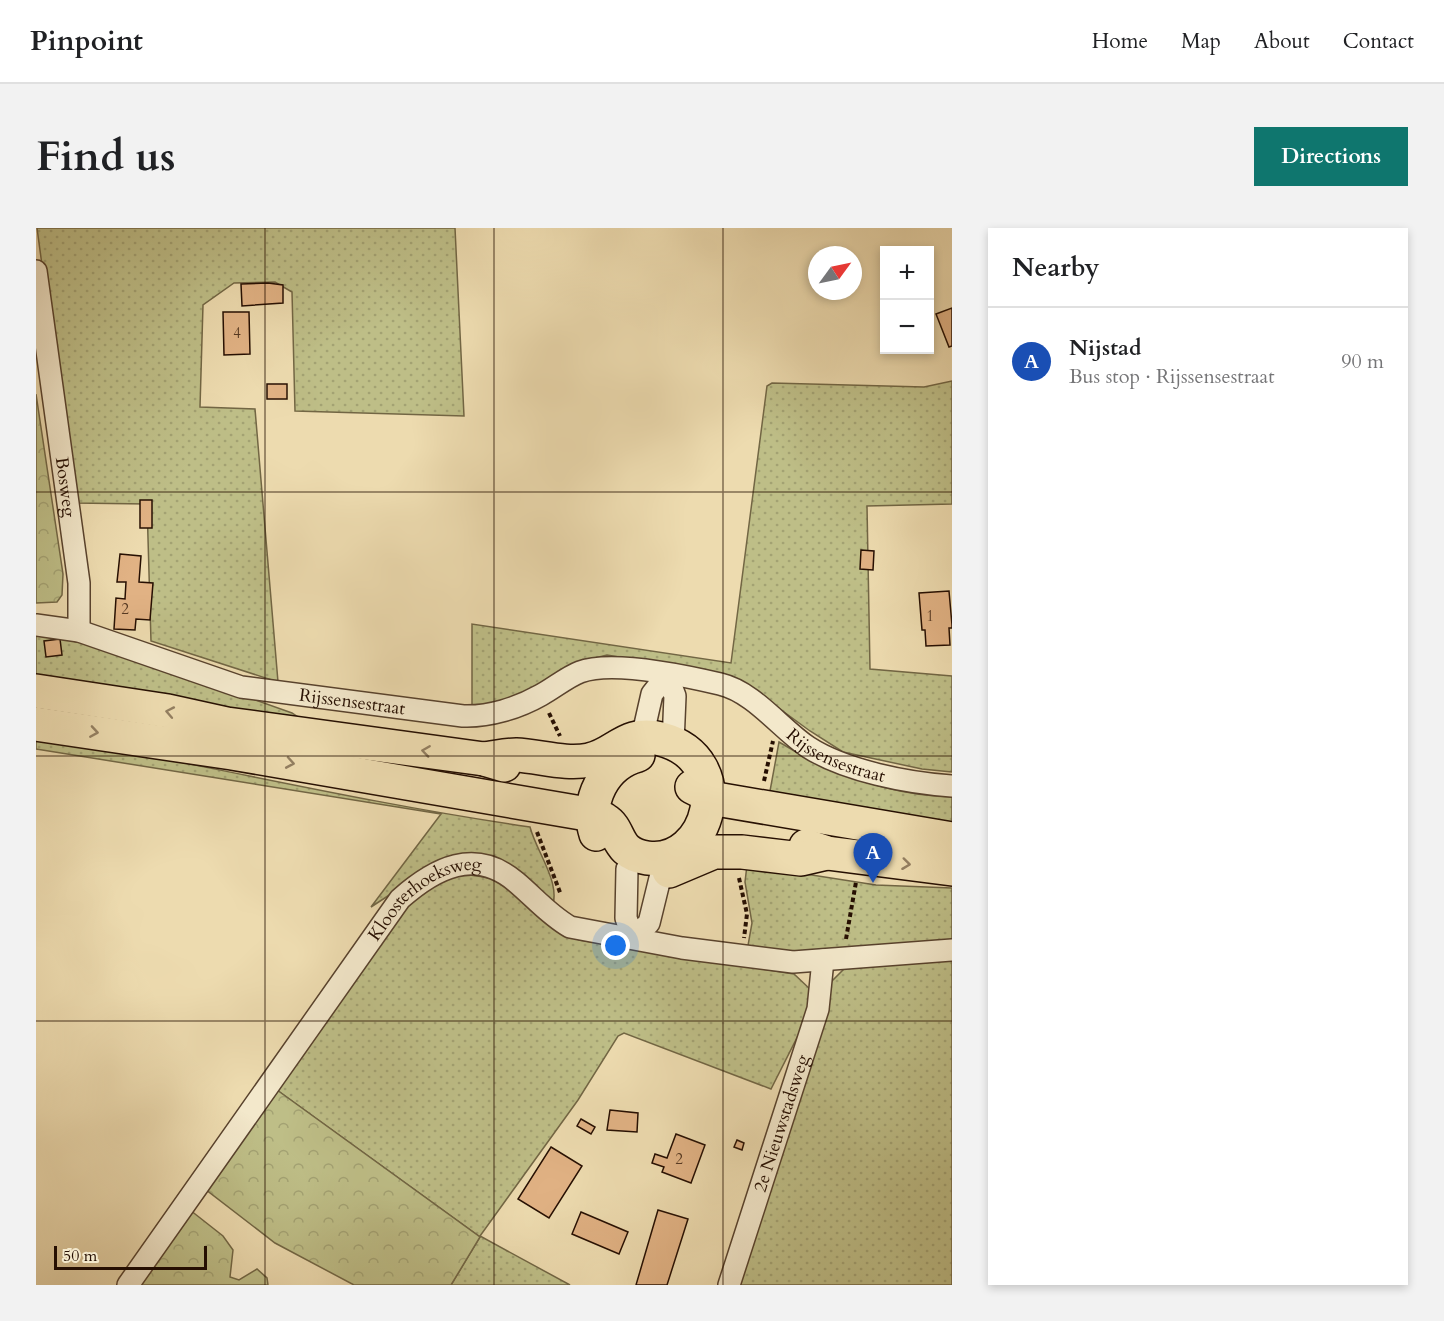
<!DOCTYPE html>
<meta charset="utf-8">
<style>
body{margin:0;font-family:Cardo,serif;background:#f2f2f2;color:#202124}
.controls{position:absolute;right:18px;top:18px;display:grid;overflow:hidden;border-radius:0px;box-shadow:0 3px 9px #0003}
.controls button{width:54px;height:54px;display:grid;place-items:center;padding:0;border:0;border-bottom:2px solid #e0e0e0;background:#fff;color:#202124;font:30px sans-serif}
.compass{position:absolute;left:772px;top:18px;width:54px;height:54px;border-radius:50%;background:#fff;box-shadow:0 3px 9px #0003;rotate:57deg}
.scale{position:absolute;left:18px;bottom:15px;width:153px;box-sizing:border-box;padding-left:6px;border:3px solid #260f02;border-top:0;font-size:16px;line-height:21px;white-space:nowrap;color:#260f02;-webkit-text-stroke:4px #f3e8cb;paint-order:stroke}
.you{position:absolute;left:580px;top:718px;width:21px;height:21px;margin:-15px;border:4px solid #fff;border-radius:50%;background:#1a73e8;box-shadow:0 0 0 9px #1a73e833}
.badge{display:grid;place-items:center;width:39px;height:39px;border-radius:50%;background:#0f766e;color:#fff;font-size:20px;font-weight:700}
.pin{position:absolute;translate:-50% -50px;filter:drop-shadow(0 2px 3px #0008)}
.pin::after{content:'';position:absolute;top:32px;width:21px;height:18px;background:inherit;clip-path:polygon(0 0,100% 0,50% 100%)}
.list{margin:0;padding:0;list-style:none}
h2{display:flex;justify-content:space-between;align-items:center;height:78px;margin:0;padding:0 24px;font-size:26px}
h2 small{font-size:20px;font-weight:400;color:#757577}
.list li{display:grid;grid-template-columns:39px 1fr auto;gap:18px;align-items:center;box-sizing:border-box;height:108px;padding:0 24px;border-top:2px solid #e0e0e0}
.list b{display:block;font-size:22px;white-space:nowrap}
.list p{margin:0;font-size:20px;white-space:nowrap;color:#757577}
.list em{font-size:20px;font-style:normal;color:#757577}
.map{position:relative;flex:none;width:916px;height:1057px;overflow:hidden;border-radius:0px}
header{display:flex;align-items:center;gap:36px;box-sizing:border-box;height:84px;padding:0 30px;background:#fff;border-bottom:2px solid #e0e0e0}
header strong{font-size:28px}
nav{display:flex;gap:33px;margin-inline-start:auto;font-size:21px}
.intro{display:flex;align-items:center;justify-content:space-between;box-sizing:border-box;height:144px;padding:0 36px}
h1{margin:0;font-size:42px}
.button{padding:15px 27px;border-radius:0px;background:#0f766e;color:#fff;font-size:21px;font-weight:700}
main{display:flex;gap:36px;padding:0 36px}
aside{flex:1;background:#fff;border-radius:0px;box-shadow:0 3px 9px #0003}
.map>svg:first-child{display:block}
.grass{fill:url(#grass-dots);stroke:#726644;stroke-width:1.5}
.forest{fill:url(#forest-crowns);stroke:#726644;stroke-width:1.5}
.building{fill:#e1b284;stroke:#260f02;stroke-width:1.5}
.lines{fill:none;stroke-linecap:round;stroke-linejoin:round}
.street-casing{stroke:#58422d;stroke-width:24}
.primary-casing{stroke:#260f02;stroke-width:36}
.path{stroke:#260f02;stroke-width:4;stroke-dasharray:4.5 3;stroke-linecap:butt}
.street{stroke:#f3e8cb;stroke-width:21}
.primary{stroke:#eddbaf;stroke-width:33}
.oneway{stroke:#937f61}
.grid{fill:none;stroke:#260f02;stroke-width:1.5;stroke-opacity:0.55}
.labels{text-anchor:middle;stroke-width:4.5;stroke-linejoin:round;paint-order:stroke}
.number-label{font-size:15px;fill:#553822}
.street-label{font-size:18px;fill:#260f02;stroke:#f3e8cb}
</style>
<header>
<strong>Pinpoint</strong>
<nav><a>Home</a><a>Map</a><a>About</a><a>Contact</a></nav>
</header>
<div class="intro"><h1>Find us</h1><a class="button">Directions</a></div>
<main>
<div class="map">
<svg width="916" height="1057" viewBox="0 0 916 1057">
<defs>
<pattern id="grass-dots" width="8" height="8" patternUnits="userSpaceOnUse" patternTransform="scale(1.5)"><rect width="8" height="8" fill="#bebe87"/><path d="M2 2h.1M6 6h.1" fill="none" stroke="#a3a273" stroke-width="1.8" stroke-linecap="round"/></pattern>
<pattern id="forest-crowns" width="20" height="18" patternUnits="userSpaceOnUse" patternTransform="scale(1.5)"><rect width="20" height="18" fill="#bebe87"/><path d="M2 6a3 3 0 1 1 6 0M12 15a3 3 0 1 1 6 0" fill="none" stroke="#a3a273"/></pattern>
</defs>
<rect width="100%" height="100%" fill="#eddbaf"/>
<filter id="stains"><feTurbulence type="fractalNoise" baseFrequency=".00333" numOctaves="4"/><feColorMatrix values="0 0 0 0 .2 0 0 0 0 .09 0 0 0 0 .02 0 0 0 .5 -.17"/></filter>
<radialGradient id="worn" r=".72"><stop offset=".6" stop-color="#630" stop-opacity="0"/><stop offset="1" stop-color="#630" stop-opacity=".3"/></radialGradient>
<g class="grass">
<path d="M1,0H419L428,188L259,183L256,64L239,54L198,55L167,77L164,179L219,181L242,454L115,413L111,276L38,275Z"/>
<path d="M916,153V276L831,278L834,441L916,448V544L886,541L807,524L774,503L711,457L692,447L571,427L543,434L493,465L436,482V396L695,435L731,158L736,155L888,159Z"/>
<path d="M0,401L101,430L256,485L277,499L0,458Z"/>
<path d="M0,506C165,536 328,575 494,599C501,626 527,656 515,683L458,636L387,645L335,679L405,586L0,521Z"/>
<path d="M743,514C795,546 854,567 916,569V597L734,563Z"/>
<path d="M711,637L840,657L916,660V716L764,729L711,723L716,695L709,654Z"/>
<path d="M422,645L454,650L481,664L512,697L543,712L758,746L775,762L776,780L735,861L588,805L582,808L542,872L444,1008L534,1057H415L444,1009L241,862L370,674Z"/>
<path d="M916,732V1057H700L795,754L809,740Z"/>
</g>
<g class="forest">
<path d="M0,166L27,346L26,367L21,374L0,375Z"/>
<path d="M241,862L444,1009L415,1057H318L239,1015L169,961Z"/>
<path d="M154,982L187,1008L197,1022L194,1049L203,1052L221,1041L231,1050L232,1057H102Z"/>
</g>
<g class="building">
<path d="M232,55L247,57V75L206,78L205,56Z"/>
<path d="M916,80V118L913,119L900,86Z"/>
<path d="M187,84H213L214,126L188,127Z"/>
<rect x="231" y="156" width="20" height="15"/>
<rect x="104" y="272" width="12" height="28"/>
<path d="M825,322L838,323L837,342L824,341Z"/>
<path d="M84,326L105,328L103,354L117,355L114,392L100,391L99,402L78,401L80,370L89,371L90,354H81Z"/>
<path d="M913,363L916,397V400H913L914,417L890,418L889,402H886L883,365Z"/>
<path d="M24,411L26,427L10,429L8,413Z"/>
<path d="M574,882L602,885L601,904L571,902Z"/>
<path d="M545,891L559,899L555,906L541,898Z"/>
<path d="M640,906L669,917L655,955L626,944L628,939L616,935L619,926L631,930Z"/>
<path d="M701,912L708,915L706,922L698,919Z"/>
<path d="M515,919L546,938L513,990L482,971Z"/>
<path d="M622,982L652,991L631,1057H600Z"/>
<path d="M545,984L592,1004L583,1026L536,1006Z"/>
</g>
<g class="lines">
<defs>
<g id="street">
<path id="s1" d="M0,43L43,355V403"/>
<path id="s2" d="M0,397L43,403L205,459L427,488C453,489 482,480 505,467C518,460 531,449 544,444C576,432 650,448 684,456C718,464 744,500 772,519C809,543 872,555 916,558"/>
<path d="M606,510L616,466L631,447L639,468L637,515"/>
<path d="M591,641L590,690L597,710L613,695L625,646"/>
<path id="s3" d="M92,1057L364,671C399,640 439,619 480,654C499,670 513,687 534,699L646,720L757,734L916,722"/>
<path id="s4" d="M693,1057L782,781L787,732"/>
</g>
<g id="primary">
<path d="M0,463L132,483L191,496L448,531L468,537"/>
<path d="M0,496L196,525L557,587C560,588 566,589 569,592C586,602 578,625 611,630C673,639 704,532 625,511C589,502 580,527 553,532C530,537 503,528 480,527C469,527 458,530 448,531"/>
<path d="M656,559L680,571L916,611"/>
<path d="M560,606C549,573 568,536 602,527"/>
<path d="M770,618L791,625L916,641"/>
<path d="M633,643L678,624H706L765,631L791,625"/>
</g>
</defs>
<use href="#street" class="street-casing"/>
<use href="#primary" class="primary-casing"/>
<g class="path">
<path d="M513,485L524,508"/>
<path d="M728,553L737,513"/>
<path d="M501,604L525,667"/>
<path d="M703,650L711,686L708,710"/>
<path d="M810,711L820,654"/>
</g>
<use href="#street" class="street"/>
<use href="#primary" class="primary"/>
</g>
<defs><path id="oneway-chevron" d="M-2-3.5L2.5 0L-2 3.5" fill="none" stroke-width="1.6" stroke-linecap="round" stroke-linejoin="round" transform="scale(1.5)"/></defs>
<g class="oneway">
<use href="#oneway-chevron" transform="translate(134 484) rotate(-169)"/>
<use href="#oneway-chevron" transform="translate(58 504) rotate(9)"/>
<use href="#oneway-chevron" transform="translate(390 523) rotate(-172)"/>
<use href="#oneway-chevron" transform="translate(254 535) rotate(10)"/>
<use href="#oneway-chevron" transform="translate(870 636) rotate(7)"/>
</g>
<path class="grid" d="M229,0V1057M458,0V1057M687,0V1057M0,264H916M0,528H916M0,793H916"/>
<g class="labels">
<g class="number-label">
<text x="201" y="110">4</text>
<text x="89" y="386">2</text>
<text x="894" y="393">1</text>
<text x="643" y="936">2</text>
</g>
<g class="street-label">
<text dy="6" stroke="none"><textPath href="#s1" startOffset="218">Bosweg</textPath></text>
<text dy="6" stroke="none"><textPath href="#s2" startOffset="327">Rijssensestraat</textPath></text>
<text dy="6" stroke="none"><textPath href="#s2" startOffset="846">Rijssensestraat</textPath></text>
<text dy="6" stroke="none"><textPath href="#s3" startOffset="494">Kloosterhoeksweg</textPath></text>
<text dy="6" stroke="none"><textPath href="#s4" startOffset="170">2e Nieuwstadsweg</textPath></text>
</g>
</g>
<rect width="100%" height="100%" filter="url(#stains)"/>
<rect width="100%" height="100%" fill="url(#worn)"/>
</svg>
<div class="controls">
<button>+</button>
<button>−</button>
</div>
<svg class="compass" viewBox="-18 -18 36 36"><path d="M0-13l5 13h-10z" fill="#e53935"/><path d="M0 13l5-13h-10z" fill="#757577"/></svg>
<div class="scale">50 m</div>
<div class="you"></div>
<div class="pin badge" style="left:837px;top:655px;background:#1a4fb4">A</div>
</div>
<aside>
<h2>Nearby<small></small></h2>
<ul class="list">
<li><span class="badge" style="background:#1a4fb4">A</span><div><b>Nijstad</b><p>Bus stop · Rijssensestraat</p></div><em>90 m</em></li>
</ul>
</aside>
</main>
